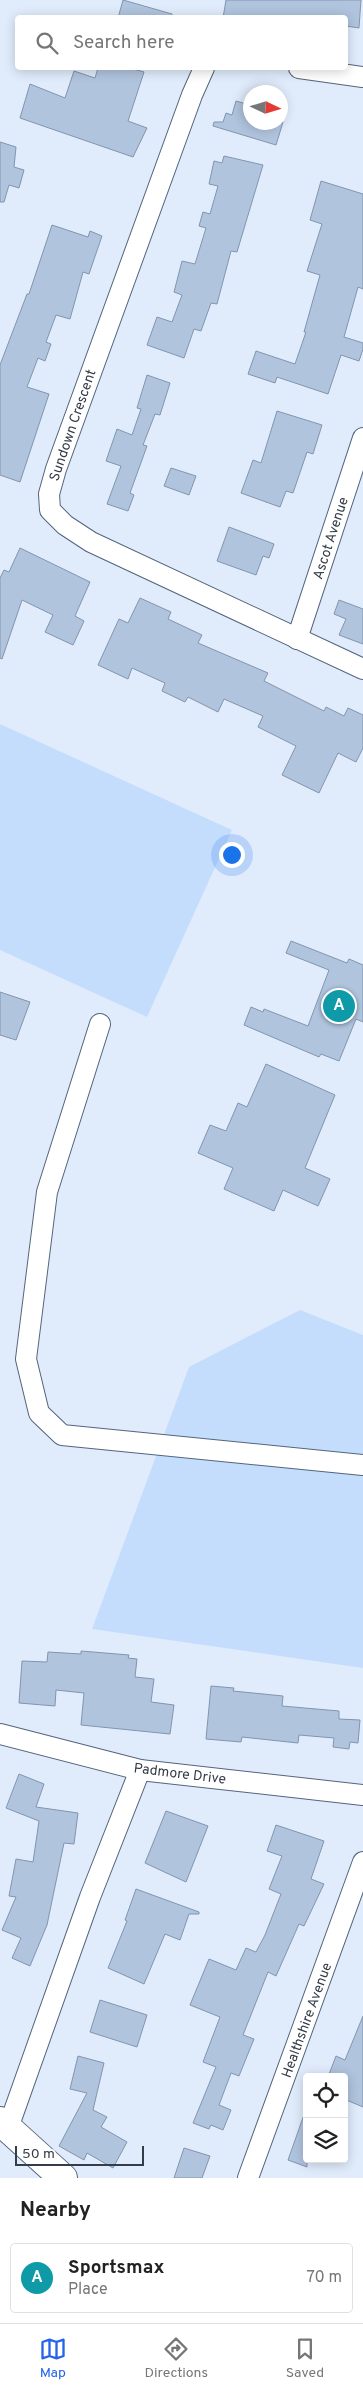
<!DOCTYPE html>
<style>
body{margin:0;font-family:Overpass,sans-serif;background:#f6f6f6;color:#222}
.controls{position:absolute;right:15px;bottom:15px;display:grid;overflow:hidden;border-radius:5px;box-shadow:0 2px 12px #0003}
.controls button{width:45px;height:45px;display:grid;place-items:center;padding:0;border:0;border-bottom:1px solid #e0e0e0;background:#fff;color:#222;font:25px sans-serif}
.compass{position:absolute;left:243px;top:85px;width:45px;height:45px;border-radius:50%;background:#fff;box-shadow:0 2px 12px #0003;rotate:94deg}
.scale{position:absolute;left:15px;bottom:12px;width:129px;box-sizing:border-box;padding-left:5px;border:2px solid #343c47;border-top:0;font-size:14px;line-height:18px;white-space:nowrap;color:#343c47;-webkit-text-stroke:4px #fff;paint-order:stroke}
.you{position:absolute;left:231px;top:854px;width:18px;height:18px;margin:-12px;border:4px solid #fff;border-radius:50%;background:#1a73e8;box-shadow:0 0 0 8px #1a73e833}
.badge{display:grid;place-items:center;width:32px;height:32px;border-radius:50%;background:#2563eb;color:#fff;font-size:16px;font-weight:700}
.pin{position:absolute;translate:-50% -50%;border:2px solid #fff;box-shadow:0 1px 5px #0006}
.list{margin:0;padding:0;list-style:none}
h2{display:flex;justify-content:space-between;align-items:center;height:65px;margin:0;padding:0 20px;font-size:21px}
h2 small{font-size:16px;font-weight:400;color:#767676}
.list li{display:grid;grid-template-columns:32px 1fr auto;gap:15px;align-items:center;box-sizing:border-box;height:70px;margin:0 10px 10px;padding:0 10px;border:1px solid #e0e0e0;border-radius:5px}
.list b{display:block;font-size:19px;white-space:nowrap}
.list p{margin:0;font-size:16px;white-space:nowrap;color:#767676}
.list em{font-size:16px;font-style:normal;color:#767676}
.icon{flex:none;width:28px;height:28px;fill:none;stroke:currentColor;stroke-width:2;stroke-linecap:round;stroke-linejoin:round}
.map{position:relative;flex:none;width:363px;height:2178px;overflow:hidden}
.search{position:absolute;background:#fff;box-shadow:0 2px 12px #0003;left:15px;right:15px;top:15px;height:55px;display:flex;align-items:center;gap:12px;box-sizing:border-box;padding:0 18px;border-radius:5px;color:#767676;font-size:19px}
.sheet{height:145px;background:#fff}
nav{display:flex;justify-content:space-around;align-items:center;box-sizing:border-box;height:70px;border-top:1px solid #e0e0e0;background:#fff;font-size:14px;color:#767676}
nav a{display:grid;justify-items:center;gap:2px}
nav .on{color:#2563eb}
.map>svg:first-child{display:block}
.green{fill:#c5ddfd}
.building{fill:#b0c4de;stroke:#8295ae}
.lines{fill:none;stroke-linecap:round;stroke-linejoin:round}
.street-casing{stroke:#53657c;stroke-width:22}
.secondary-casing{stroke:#53657c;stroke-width:30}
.street{stroke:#fff;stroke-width:20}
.secondary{stroke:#fff;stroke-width:28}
.labels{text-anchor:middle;stroke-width:4.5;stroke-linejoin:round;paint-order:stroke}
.street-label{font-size:14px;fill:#343c47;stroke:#fff}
</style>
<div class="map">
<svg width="363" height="2178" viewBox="0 0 363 2178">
<rect width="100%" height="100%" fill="#e0ecfc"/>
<g class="green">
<path d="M0,724L232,830L147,1017L0,950Z"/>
<path d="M300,1310L363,1335V1668L92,1629L189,1367Z"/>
</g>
<g class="building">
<path d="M123,0L172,14V18H118Z"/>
<path d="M226,0H361L359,28L346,26V18H223Z"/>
<path d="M98,68H130L144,72L128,121L147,128L133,157L20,118L30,84L65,98L74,71L95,78Z"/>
<path d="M236,101L250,105V122H283L276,145L213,126L214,122H223L226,113L232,115Z"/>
<path d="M0,142L16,147L14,167L24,170L19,188L9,185L4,202H0Z"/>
<path d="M224,156L263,165L237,252L231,251L217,304L211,303L201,331L194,329L184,358L147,345L157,317L172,322L182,295L174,292L182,261L195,264L206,228L199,226L203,212L210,214L218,186L209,184L214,161L222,163Z"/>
<path d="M321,181L363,194V289L358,287L344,337L363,343V349L359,361L341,355L328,394L277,377L275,383L248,374L256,351L295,364L306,332H304L320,275L307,271L322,224L310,220Z"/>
<path d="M52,225L88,237L90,231L102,236L89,274L83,272L70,319L56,315L46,342L51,344L45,361L38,358L27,387L49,394L20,482L0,475V365L27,294H29Z"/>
<path d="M147,375L170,383L160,415L155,414L143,445L147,446L130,493L134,495L128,511L107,504L121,466L106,461L117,429L132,435L141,409L137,408Z"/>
<path d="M277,411L322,425L313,454L307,452L293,493L286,491L280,507L241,493L253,460L261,463Z"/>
<path d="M171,468L196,476L189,495L164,486Z"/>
<path d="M229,527L274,544L269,558L263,556L256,575L217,561Z"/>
<path d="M20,548L90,582L75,616L84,621L73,645L45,632L53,615L22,600L2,659L0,658V578L4,570L9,572Z"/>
<path d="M140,598L171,612L168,619L202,635L198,643L268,673L264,681L324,711L326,707L344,716L348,708L363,715V748L356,762L338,753L319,793L282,775L296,746L258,727L263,716L224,699L218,712L188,697L185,702L162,691L165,683L132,668L128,679L98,665L119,619L128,623Z"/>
<path d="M339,600L363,609V644L339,635L346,619L334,614Z"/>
<path d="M291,941L347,963L349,959L363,965V1022L356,1019L339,1061L321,1054L319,1057L244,1025L251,1007L263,1012L264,1009L308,1026L329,970L286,953Z"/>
<path d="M0,992L30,1002L16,1040L0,1035Z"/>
<path d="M266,1064L335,1095L305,1168L330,1179L318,1206L283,1190L274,1211L224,1189L233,1168L198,1153L210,1125L226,1131L238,1103L247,1107Z"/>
<path d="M81,1651L129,1655L128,1658L137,1659L135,1677L154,1679L151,1702L174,1705L170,1734L81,1725L84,1693L56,1690L55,1706L19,1703L22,1661L47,1662L48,1652L81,1654Z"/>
<path d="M211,1686L234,1688L233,1691L283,1696L282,1706L339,1711V1719L360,1720L358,1743L350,1742L349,1749L333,1747L334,1738L299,1735L298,1743L242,1737L241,1742L206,1739Z"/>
<path d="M19,1774L44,1784L36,1807L78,1813L74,1844L64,1843L47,1925L30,1966L12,1958L21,1938L2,1930L16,1897L9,1896L16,1859L33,1862L39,1821L6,1808Z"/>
<path d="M166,1811L208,1826L186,1882L145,1863Z"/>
<path d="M276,1825L324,1841L311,1879L324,1884L304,1926L299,1924L276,1976L268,1972L243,2035L254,2039L239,2076L231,2073L219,2105L231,2110L223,2130L211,2125L209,2129L193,2123L216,2067L203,2062L220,2017L190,2005L209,1959L236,1970L246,1948L256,1952L265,1935L281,1894L269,1889L282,1856L267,1851Z"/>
<path d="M136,1889L199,1912V1914H189L180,1940L165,1934L144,1984L108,1968L127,1921L125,1920Z"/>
<path d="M100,2000L147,2015L137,2047L90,2032Z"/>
<path d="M363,2016V2107L344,2099V2077H328L336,2056L345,2060Z"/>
<path d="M78,2056L104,2063L93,2110L107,2117L101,2127L127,2142L113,2168L87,2153L84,2160L59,2146L87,2093L70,2089Z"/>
<path d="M305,2112H307V2167L288,2160Z"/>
<path d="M184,2148L210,2156L202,2178H174Z"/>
</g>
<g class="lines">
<defs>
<g id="street">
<path d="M204,68L192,95L56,469L49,494L50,510L65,525L91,542L363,669"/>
<path d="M299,68L363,77"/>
<path d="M297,639L363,438"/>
<path d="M100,1024L47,1192L26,1359L39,1413L62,1435L363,1465"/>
<path d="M0,1734L140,1770L363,1795"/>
<path d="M8,2128L90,1897L140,1770"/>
<path d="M248,2178L363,1862"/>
</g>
<path id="secondary" d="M0,2121L63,2178"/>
</defs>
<use href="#street" class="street-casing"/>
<use href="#secondary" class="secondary-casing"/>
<use href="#street" class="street"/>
<use href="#secondary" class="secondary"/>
</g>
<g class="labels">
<g class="street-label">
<text transform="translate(72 425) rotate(-71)" y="5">Sundown Crescent</text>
<text transform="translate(330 538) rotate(-72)" y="5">Ascot Avenue</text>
<text transform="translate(180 1773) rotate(7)" y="5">Padmore Drive</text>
<text transform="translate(306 2020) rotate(-70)" y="5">Healthshire Avenue</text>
</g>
</g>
</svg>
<div class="controls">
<button><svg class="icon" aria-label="locate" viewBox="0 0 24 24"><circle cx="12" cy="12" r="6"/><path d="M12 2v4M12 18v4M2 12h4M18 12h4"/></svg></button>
<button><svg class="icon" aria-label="layers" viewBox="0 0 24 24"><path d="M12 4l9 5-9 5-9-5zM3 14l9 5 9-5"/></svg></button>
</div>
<svg class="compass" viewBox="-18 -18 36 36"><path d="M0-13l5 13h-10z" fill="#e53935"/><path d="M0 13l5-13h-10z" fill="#767676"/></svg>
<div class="scale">50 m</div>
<div class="you"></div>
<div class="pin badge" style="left:339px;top:1006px;background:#0f9aa8">A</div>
<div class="search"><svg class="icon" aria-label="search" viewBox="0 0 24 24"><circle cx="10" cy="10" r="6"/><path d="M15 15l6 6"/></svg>Search here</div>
</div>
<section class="sheet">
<h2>Nearby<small></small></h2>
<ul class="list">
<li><span class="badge" style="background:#0f9aa8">A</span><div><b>Sportsmax</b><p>Place</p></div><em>70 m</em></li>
</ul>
</section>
<nav>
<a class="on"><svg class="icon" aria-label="map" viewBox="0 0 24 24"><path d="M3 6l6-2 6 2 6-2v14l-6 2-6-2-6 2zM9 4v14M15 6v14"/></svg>Map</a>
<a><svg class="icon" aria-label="directions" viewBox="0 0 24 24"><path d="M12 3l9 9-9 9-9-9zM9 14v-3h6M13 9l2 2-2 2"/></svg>Directions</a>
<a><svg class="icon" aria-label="saved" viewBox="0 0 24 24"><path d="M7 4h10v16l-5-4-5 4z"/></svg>Saved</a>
</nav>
